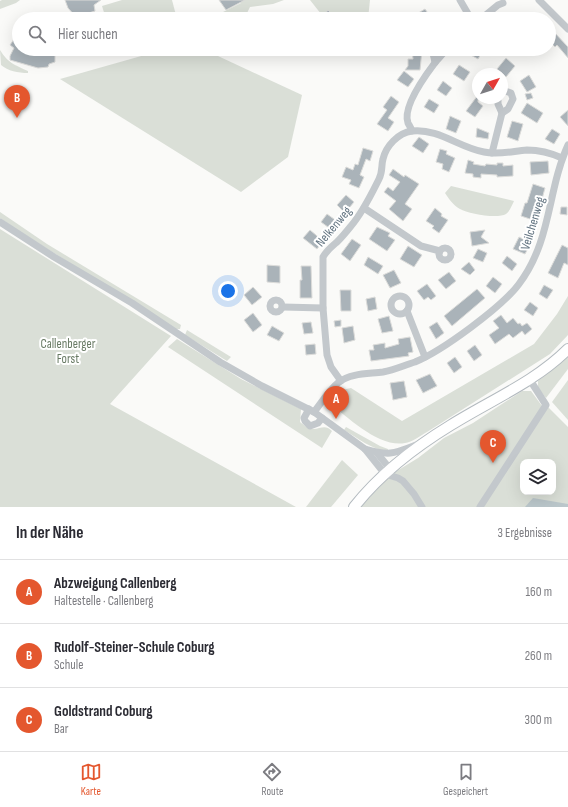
<!DOCTYPE html>
<html lang="de">
<meta charset="utf-8">
<style>
body{margin:0;font-family:"Sofia Sans Condensed",sans-serif;background:#f7f7f7;color:#2b2b33}
.controls{position:absolute;right:12px;bottom:12px;display:grid;overflow:hidden;border-radius:8px;box-shadow:0 4px 16px #0002}
.controls button{width:36px;height:36px;display:grid;place-items:center;padding:0;border:0;border-bottom:1px solid #e1e1e2;background:#fff;color:#2b2b33;font:20px sans-serif}
.compass{position:absolute;left:472px;top:68px;width:36px;height:36px;border-radius:50%;background:#fff;box-shadow:0 4px 16px #0002;rotate:51deg}
.you{position:absolute;left:228px;top:291px;width:14px;height:14px;margin:-10px;border:3px solid #fff;border-radius:50%;background:#1a73e8;box-shadow:0 0 0 6px #1a73e833}
.badge{display:grid;place-items:center;width:26px;height:26px;border-radius:50%;background:#e4572e;color:#fff;font-size:13px;font-weight:700}
.pin{position:absolute;translate:-50% -33px;filter:drop-shadow(0 1px 2px #0008)}
.pin::after{content:'';position:absolute;top:21px;width:14px;height:12px;background:inherit;clip-path:polygon(0 0,100% 0,50% 100%)}
.list{margin:0;padding:0;list-style:none}
h2{display:flex;justify-content:space-between;align-items:center;height:52px;margin:0;padding:0 16px;font-size:17px}
h2 small{font-size:13px;font-weight:400;color:#7c7c81}
.list li{display:grid;grid-template-columns:26px 1fr auto;gap:12px;align-items:center;box-sizing:border-box;height:64px;padding:0 16px;border-top:1px solid #e1e1e2}
.list b{display:block;font-size:15px;white-space:nowrap}
.list p{margin:0;font-size:13px;white-space:nowrap;color:#7c7c81}
.list em{font-size:13px;font-style:normal;color:#7c7c81}
.icon{flex:none;width:22px;height:22px;fill:none;stroke:currentColor;stroke-width:2;stroke-linecap:round;stroke-linejoin:round}
.map{position:relative;flex:none;width:568px;height:507px;overflow:hidden}
.search{position:absolute;background:#fff;box-shadow:0 4px 16px #0002;left:12px;right:12px;top:12px;height:44px;display:flex;align-items:center;gap:10px;box-sizing:border-box;padding:0 14px;border-radius:22px;color:#7c7c81;font-size:15px}
.sheet{height:244px;background:#fff}
nav{display:flex;justify-content:space-around;align-items:center;box-sizing:border-box;height:56px;border-top:1px solid #e1e1e2;background:#fff;font-size:11px;color:#7c7c81}
nav a{display:grid;justify-items:center;gap:2px}
nav .on{color:#e4572e}
.map>svg:first-child{display:block}
.green{fill:#dadfd7;fill-rule:evenodd}
.water{fill:#bbc7cb}
.building{fill:#aab3b9;stroke:#dcdcda}
.lines{fill:none;stroke-linecap:round;stroke-linejoin:round}
.secondary-casing{stroke:#b3babf;stroke-width:12}
.street{stroke:#c3c8cc;stroke-width:7}
.secondary{stroke:#fff;stroke-width:10}
.labels{text-anchor:middle;stroke-width:4;stroke-linejoin:round;paint-order:stroke}
.street-label{font-size:13px;fill:#657683;stroke:#fff}
.park-label{font-size:13px;fill:#687a64;stroke:#fff}
</style>
<div class="map">
<svg width="568" height="507" viewBox="0 0 568 507">
<rect width="100%" height="100%" fill="#fafaf8"/>
<g class="green">
<path d="M2,0H20L16,3L0,9V1Z"/>
<path d="M122,0H172L177,19H106L102,6Z"/>
<path d="M241,0H284L273,4L250,7L244,19H221V13L241,3Z"/>
<path d="M310,0H370L368,19H325Z"/>
<path d="M166,49H203L302,95L288,157L241,192L60,79Z"/>
<path d="M0,50C8,63 15,65 28,71V73C18,73 8,71 1,65Z"/>
<path d="M451,186L514,201C512,205 510,211 506,214C498,219 468,214 460,209C453,205 449,199 445,193Z"/>
<path d="M0,212L47,244L181,325L180,329H175L19,231L0,218Z"/>
<path d="M0,229L171,336L110,404L296,507H0Z"/>
<path d="M568,296V335L550,354L427,432C420,436 412,442 405,443C380,448 348,418 330,403L337,391L351,388L402,421L534,344L557,314Z"/>
<path d="M187,330L231,357L227,361L185,335Z"/>
<path d="M177,339L241,379L301,409L300,422C304,425 308,429 313,429C321,429 325,424 332,431L322,448L168,347Z"/>
<path d="M568,356V369L546,398L538,388V381Z"/>
<path d="M568,380V420L552,402Z"/>
<path d="M522,391H531L542,406L546,405L568,427V507H361L387,477L418,458L444,438L473,423ZM523,462H553V492H523Z"/>
<path d="M346,427L380,446L388,449V451C372,450 358,438 344,430Z"/>
<path d="M342,460L358,475L331,507H306Z"/>
</g>
<path class="water" d="M533,498L568,504V507H525Z"/>
<g class="building">
<path d="M65,0H101L94,5L95,11L76,17L68,8Z"/>
<path d="M219,0H245L226,10Z"/>
<path d="M425,9L432,19H418L415,15Z"/>
<path d="M328,10L332,14L326,19L323,16Z"/>
<path d="M19,32V49H50L55,55V62L49,64L48,67L38,68L10,60V56L14,48L10,45Z"/>
<path d="M554,32L568,47V58L557,45L555,47L549,41V36Z"/>
<path d="M472,49H484L478,59L469,54Z"/>
<path d="M412,50H422L420,70H405L408,66V59H413Z"/>
<path d="M506,58L515,66L506,77L497,69Z"/>
<path d="M459,65L470,72L464,81L453,74Z"/>
<path d="M404,71L414,79L408,87L397,80Z"/>
<path d="M529,75L536,87L527,92L520,81Z"/>
<path d="M443,81L452,88L446,96L437,90Z"/>
<path d="M531,93L533,98L527,100L525,94Z"/>
<path d="M478,95V102L483,106L475,117L466,111Z"/>
<path d="M391,96L399,102L388,118L394,122L388,131L377,124L387,110L383,107Z"/>
<path d="M429,99L439,105L434,113L424,107Z"/>
<path d="M527,103L543,113L537,123L521,113Z"/>
<path d="M568,110V126L560,117Z"/>
<path d="M450,116L461,121L456,133L446,129Z"/>
<path d="M512,121L523,124L518,141L507,137Z"/>
<path d="M477,128L489,133L488,139L476,137Z"/>
<path d="M552,129L560,134L554,144L545,139Z"/>
<path d="M419,137L429,144L423,153L412,146Z"/>
<path d="M363,148L373,151L370,161L366,159L360,175L364,177L359,188L349,184L351,180L342,177L346,167L353,170L355,164L358,165Z"/>
<path d="M440,149L447,151L446,154L455,158L449,172L442,169L443,164L436,162Z"/>
<path d="M468,160L474,162L473,164L485,166L486,164L497,165V163H503V166L513,165V176L497,177V175L481,174V178L473,177V174L465,173Z"/>
<path d="M548,161L549,173L531,175L530,162Z"/>
<path d="M393,169L404,177L405,175L419,184L405,204L412,209L403,221L389,209L396,201L384,192L388,187L393,191L400,182L389,175Z"/>
<path d="M533,184L545,188L536,221L521,216L525,203H527Z"/>
<path d="M346,195L354,202L345,213L337,205Z"/>
<path d="M561,207H567V215L560,214Z"/>
<path d="M435,208L442,214L441,216L448,220L439,233L432,228L434,226L426,221Z"/>
<path d="M327,214L338,222L332,230L321,222Z"/>
<path d="M377,227L390,233L388,236L395,240L387,251L369,239Z"/>
<path d="M310,230L323,241L317,249L303,238Z"/>
<path d="M485,230L481,237L489,243L472,246L470,232Z"/>
<path d="M519,237L531,243L525,254L513,249Z"/>
<path d="M352,239L361,245L350,261L341,254Z"/>
<path d="M562,245L568,248V265L564,263L558,278L548,273Z"/>
<path d="M408,246L422,255L414,267L400,259Z"/>
<path d="M478,249L487,253L483,262L473,258Z"/>
<path d="M507,256L517,264L512,271L502,263Z"/>
<path d="M368,257L383,266L378,274L364,265Z"/>
<path d="M469,262L475,270L470,275L461,269Z"/>
<path d="M267,265L280,266V283L267,282Z"/>
<path d="M301,266H311L312,298H300V280H302Z"/>
<path d="M394,270L401,283L390,288L383,275Z"/>
<path d="M449,272L456,281L446,289L438,280Z"/>
<path d="M493,277L502,284L495,293L486,286Z"/>
<path d="M427,284L436,296L431,300L428,297L424,300L417,291Z"/>
<path d="M544,285L553,290L547,299L539,294Z"/>
<path d="M253,287L262,297L252,305L244,295Z"/>
<path d="M477,289L485,298L452,326L444,316Z"/>
<path d="M340,290H351V311H341Z"/>
<path d="M375,297L377,309L368,311L366,299Z"/>
<path d="M530,302L538,308L533,316L524,310Z"/>
<path d="M253,313L262,325L253,332L244,320Z"/>
<path d="M501,315L507,323L513,318L518,324L520,323L522,326L527,323L532,329L525,335L522,331L513,338L509,334L495,344L489,335L499,328L493,321Z"/>
<path d="M389,316L393,331L382,333L378,319Z"/>
<path d="M341,320V326L335,327L334,321Z"/>
<path d="M311,322L313,333L304,334L302,323Z"/>
<path d="M437,322L444,333L436,339L429,327Z"/>
<path d="M272,326L284,333L279,341L267,335Z"/>
<path d="M353,326L355,340L344,343L342,328Z"/>
<path d="M410,337L413,352L408,353L409,356L371,361L369,350H374L373,345L385,343V348L399,344L398,339Z"/>
<path d="M315,344L316,354L306,355L305,345Z"/>
<path d="M475,345L482,355L474,361L467,351Z"/>
<path d="M455,357L462,367L454,373L447,363Z"/>
<path d="M430,374L437,386L423,393L416,380Z"/>
<path d="M404,381L407,397L393,400L390,383Z"/>
</g>
<g class="lines">
<defs>
<path id="secondary" d="M354,507C380,474 415,447 451,425C491,400 535,382 568,349"/>
</defs>
<use href="#secondary" class="secondary-casing"/>
<g class="street">
<path d="M460,0L471,19"/>
<path d="M539,0L568,29"/>
<path d="M481,19L498,5L503,3"/>
<path d="M432,49L435,62"/>
<path d="M502,113L508,109L513,99L511,93L505,91L502,92"/>
<path d="M412,131C411,128 409,125 408,123C402,107 425,76 434,64C438,58 443,55 446,49"/>
<path d="M492,153L502,113L498,104V98"/>
<path d="M364,208L421,246L440,251"/>
<path d="M0,222L54,257L132,303L220,362L262,386L314,412L365,449L385,474L398,478L403,481L414,494L422,507"/>
<circle cx="445" cy="254" r="6"/>
<circle cx="400" cy="305" r="9"/>
<circle cx="276" cy="306" r="6"/>
<path d="M283,307L323,308"/>
<path d="M407,311L425,357"/>
<path d="M341,381L331,367L327,355L323,308V257C327,250 331,247 337,242C342,237 347,231 351,226C363,212 371,195 379,179C383,171 381,166 383,159C386,146 398,133 412,131C438,128 460,148 484,152C499,155 513,151 527,150C539,150 551,153 562,158"/>
<path d="M309,409L304,418L305,421L310,426L318,423L322,418"/>
<path d="M314,412C322,402 329,390 339,382C351,373 369,374 383,372C394,370 405,365 415,362C442,351 502,307 519,284C552,240 547,191 568,145"/>
<path d="M365,449C389,456 393,454 416,445"/>
<path d="M377,453L390,469"/>
<path d="M480,507L546,405L530,380"/>
</g>
<use href="#secondary" class="secondary"/>
</g>
<g class="labels">
<g class="street-label">
<text transform="translate(532 223) rotate(-73)" y="5">Veilchenweg</text>
<text transform="translate(333 226) rotate(-50)" y="5">Nelkenweg</text>
</g>
<g class="park-label">
<text x="68" y="348">Callenberger<tspan x="68" dy="15">Forst</tspan></text>
</g>
</g>
</svg>
<div class="controls">
<button><svg class="icon" aria-label="layers" viewBox="0 0 24 24"><path d="M12 4l9 5-9 5-9-5zM3 14l9 5 9-5"/></svg></button>
</div>
<svg class="compass" viewBox="-18 -18 36 36"><path d="M0-13l5 13h-10z" fill="#e53935"/><path d="M0 13l5-13h-10z" fill="#7c7c81"/></svg>
<div class="you"></div>
<div class="pin badge" style="left:336px;top:419px">A</div>
<div class="pin badge" style="left:17px;top:118px">B</div>
<div class="pin badge" style="left:493px;top:463px">C</div>
<div class="search"><svg class="icon" aria-label="search" viewBox="0 0 24 24"><circle cx="10" cy="10" r="6"/><path d="M15 15l6 6"/></svg>Hier suchen</div>
</div>
<section class="sheet">
<h2>In der Nähe<small>3 Ergebnisse</small></h2>
<ul class="list">
<li><span class="badge">A</span><div><b>Abzweigung Callenberg</b><p>Haltestelle · Callenberg</p></div><em>160 m</em></li>
<li><span class="badge">B</span><div><b>Rudolf-Steiner-Schule Coburg</b><p>Schule</p></div><em>260 m</em></li>
<li><span class="badge">C</span><div><b>Goldstrand Coburg</b><p>Bar</p></div><em>300 m</em></li>
</ul>
</section>
<nav>
<a class="on"><svg class="icon" aria-label="map" viewBox="0 0 24 24"><path d="M3 6l6-2 6 2 6-2v14l-6 2-6-2-6 2zM9 4v14M15 6v14"/></svg>Karte</a>
<a><svg class="icon" aria-label="directions" viewBox="0 0 24 24"><path d="M12 3l9 9-9 9-9-9zM9 14v-3h6M13 9l2 2-2 2"/></svg>Route</a>
<a><svg class="icon" aria-label="saved" viewBox="0 0 24 24"><path d="M7 4h10v16l-5-4-5 4z"/></svg>Gespeichert</a>
</nav>
